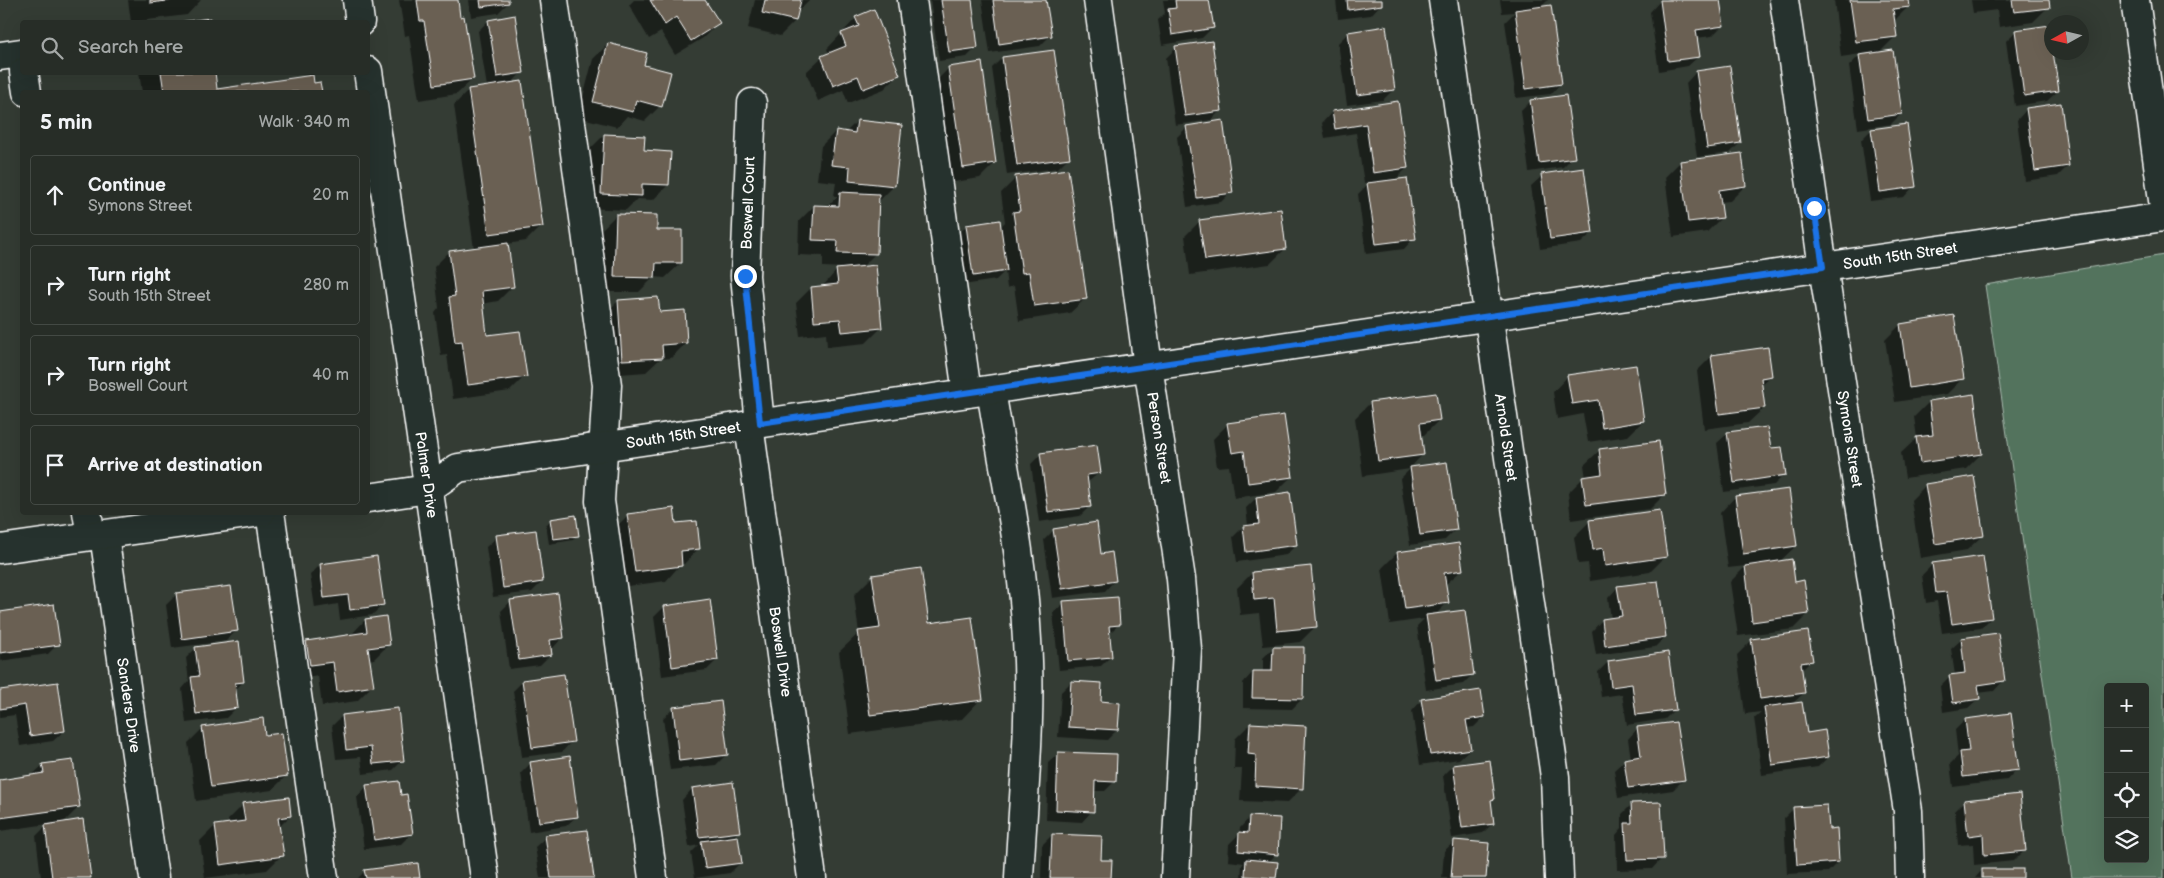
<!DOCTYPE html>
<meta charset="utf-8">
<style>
body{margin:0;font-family:"Balsamiq Sans",sans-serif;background:#333933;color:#f1f3f6}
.controls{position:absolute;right:15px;bottom:15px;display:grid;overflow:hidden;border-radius:5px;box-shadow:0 5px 20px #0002}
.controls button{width:45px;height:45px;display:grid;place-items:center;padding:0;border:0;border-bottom:1px solid #434944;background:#272d27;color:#f1f3f6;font:25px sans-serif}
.compass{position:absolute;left:2044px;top:15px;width:45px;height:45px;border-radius:50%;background:#272d27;box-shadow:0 5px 20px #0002;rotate:262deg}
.stop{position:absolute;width:15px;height:15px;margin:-11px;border:4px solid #1a73e8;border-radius:50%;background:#fff}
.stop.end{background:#1a73e8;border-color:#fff;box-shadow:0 1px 5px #0008}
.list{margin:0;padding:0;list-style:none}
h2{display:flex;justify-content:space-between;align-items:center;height:65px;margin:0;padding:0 20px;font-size:21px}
h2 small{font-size:16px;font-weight:400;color:#a4a8a7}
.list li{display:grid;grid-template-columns:32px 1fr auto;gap:15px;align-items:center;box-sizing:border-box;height:80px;margin:0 10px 10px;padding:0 10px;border:1px solid #434944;border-radius:5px}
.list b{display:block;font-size:19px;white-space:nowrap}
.list p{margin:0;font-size:16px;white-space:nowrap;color:#a4a8a7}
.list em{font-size:16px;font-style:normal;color:#a4a8a7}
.icon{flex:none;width:28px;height:28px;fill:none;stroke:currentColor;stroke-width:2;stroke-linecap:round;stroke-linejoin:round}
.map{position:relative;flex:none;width:2164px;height:878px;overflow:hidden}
.search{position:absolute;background:#272d27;box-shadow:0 5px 20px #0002;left:20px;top:20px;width:350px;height:55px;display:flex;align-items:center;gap:12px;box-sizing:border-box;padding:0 18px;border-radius:5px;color:#a4a8a7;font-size:19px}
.panel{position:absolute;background:#272d27;box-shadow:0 5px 20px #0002;left:20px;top:90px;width:350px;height:425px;border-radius:5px}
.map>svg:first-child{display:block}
.green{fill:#52735d;stroke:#a8b9ae;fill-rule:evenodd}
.shadow{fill:#0007}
.building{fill:#6a6152;stroke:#fff}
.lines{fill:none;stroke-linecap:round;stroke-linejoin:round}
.minor-casing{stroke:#fff;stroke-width:31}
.major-casing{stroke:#fff;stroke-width:31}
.minor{stroke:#26332d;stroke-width:28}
.major{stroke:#26332d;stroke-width:28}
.route{stroke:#1a73e8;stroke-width:6}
.labels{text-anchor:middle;stroke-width:4;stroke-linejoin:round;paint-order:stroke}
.street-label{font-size:15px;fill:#fff;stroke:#26332d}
</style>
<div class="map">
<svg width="2164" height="878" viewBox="0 0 2164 878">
<rect width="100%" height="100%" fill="#343c34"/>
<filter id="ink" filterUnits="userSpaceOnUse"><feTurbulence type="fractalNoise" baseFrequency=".02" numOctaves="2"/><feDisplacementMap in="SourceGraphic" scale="10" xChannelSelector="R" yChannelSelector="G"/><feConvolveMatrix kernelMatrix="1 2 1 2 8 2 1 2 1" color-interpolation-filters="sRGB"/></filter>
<g filter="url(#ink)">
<path class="green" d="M2164,255V878H2072L1985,285ZM2108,687H2145V859H2108Z"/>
<g class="shadow">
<path d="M128,0H201L187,15L131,22Z"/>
<path d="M399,0H456L473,79L457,94L419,100L409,35L405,36Z"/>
<path d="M469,0H507L508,3L498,13L471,17Z"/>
<path d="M634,0H705L718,23L703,38L675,55L661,32L649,39L629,5Z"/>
<path d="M755,0H810L798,12L795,21L780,36L748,28Z"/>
<path d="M930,0H970L977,47L967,57L939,61Z"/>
<path d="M982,0H1045L1050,36L1040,46L990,53Z"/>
<path d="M1163,0H1208L1212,28L1202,38L1162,45L1158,20L1165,13Z"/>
<path d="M1336,0H1380L1381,4L1371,15L1338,19Z"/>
<path d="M1500,0H1548L1540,8L1561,83L1551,94L1516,98L1505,22L1515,12L1502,13Z"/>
<path d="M1670,0H1719L1722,26L1712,36L1696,38L1699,56L1688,66L1659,71L1650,12L1660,1Z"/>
<path d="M1834,0H1908L1909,6L1893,22L1895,37L1879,53L1901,114L1891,124L1858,129L1849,66L1861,54L1841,57Z"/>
<path d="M1971,0H2047L2048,7L2033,22L1999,27L1997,10L1973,13Z"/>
<path d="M856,18L899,74L884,89L848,103L843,90L818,101L806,72L822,57L829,54L827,49Z"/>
<path d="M488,21L522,72L511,84L541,226L526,241L507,244L513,286L498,301L482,304L486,336L525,376L510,391L453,399L447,355L441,356L435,313L439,308L434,267L449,252L474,249L454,105L469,90L487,87L478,31Z"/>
<path d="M2016,31L2052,52L2058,91L2047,101L2015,106L2006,41Z"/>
<path d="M1348,33L1393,90L1383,100L1347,105L1338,43Z"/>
<path d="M608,44L642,66L660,106L645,121L627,116L617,127L578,117L593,59Z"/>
<path d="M1176,48L1221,110L1211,120L1175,125L1166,58Z"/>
<path d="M1002,58L1068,158L1058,168L1007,175L992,68Z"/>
<path d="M949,68L995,163L980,178L948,183L934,83Z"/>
<path d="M139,72H220L214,78L216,90L319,84L321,92H142Z"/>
<path d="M1696,72L1740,143L1730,153L1697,157L1686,83Z"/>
<path d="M1531,101L1573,157L1563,167L1529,172L1521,111Z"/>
<path d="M1397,103L1407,168L1394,181L1414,238L1404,249L1366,254L1358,194L1370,182L1364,183L1356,133L1325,138L1322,123L1332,112Z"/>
<path d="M2027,109L2068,166L2058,176L2025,181L2017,120Z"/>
<path d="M857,121L894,186L879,201L876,253L861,268L881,328L866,343L827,347L826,333L800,336L796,303L811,288L822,287L837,270H844V268L823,267V256L798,255L799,221L814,206H827L838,196H834L836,182L817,180L821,146L836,131L845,133Z"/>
<path d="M1187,127L1231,192L1221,202L1187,207L1177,137Z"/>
<path d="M1871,130L1914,186L1904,197L1870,201L1861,140Z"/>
<path d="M604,135L643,151L668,185L653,200L637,199L626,210L586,208L589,150Z"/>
<path d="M1680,162L1745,186L1730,201L1720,202L1722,217L1707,232L1673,237L1665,177Z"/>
<path d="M1542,176L1592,233L1581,243L1540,249L1531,186Z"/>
<path d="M1016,178L1086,298L1070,313L1019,321L1014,286L1007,288L1005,271L996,280L963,285L956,237L966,226L999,222L1000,227L1005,222L1001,193Z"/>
<path d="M616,215L681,263L665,278L654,277L639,292H600L601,230Z"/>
<path d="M1200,221L1285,249L1270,264L1190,275L1185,236Z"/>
<path d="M618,301L658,313L686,343L671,358L660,359L646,372L607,375L603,316Z"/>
<path d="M1900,325L1962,379L1947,394L1895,402L1885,340Z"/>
<path d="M1712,356L1771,376L1760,386L1764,408L1748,423L1704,429L1697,371Z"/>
<path d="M1568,376L1643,421L1628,436L1588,442L1583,414L1557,419L1553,392Z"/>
<path d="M1929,402L1981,454L1966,469L1905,478L1901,453L1917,438L1914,417Z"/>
<path d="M1370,403L1439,420L1424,435H1420L1423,454L1409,469L1446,464L1455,530L1445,540L1410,545L1400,479L1410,469L1363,476L1355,418Z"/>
<path d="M1228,424L1291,477L1276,492L1234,498L1229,466L1217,467L1213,439Z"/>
<path d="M1728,433L1770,450L1784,475L1774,485L1724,492L1717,443Z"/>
<path d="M1600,450L1665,494L1650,509L1571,520L1568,493L1583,478H1586L1584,465Z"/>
<path d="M1041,454L1100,472L1087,483L1090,506L1080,516L1039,522L1031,464Z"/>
<path d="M1926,485L1983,535L1967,550L1920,558L1911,500Z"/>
<path d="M1735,497L1796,546L1779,562L1794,583L1808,614L1793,629L1738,636L1730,582L1746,566L1728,568L1720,513Z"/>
<path d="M1256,498L1296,545L1286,555L1237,562L1233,537L1243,527L1248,526L1246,508Z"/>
<path d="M628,515L675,525L699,548L684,564H681L666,581L620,587L613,530Z"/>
<path d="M551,520L577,535L573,540L549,544L546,525Z"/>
<path d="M1589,522L1665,557L1650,572L1590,581L1588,563L1578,564L1574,537Z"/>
<path d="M1054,530L1115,580L1105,591L1052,598L1044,540Z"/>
<path d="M497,537L542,582L532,592L493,597L486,547Z"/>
<path d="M1397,553L1462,570L1445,585L1447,603L1435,615L1473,674L1463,684L1426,690L1417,626L1424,619L1390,624L1382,568Z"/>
<path d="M320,565L383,605L372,615L340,620L338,604L315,608L310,575Z"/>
<path d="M1932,565L1991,618L1981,628L1942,633L1937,601L1926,603L1922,575Z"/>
<path d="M1252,573L1315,627L1300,642L1263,646L1259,613L1240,615L1237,588Z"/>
<path d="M873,576L928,625L981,699L962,719L850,734L839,652L859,633L854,595Z"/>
<path d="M230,587L236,631L226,641L172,648L166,605L176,595Z"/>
<path d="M1618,587L1665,637L1655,647L1596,655L1592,631L1602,620L1611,619L1608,598Z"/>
<path d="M511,601L563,637L553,648H550V655L540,665L509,669L501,611Z"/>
<path d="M1064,603L1119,624L1109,634L1111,656L1101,666L1059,670L1053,613Z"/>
<path d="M664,607L717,660L707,670L662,676L654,617Z"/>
<path d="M0,613L58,644L48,654L0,661Z"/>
<path d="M365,620L389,644L374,659L369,660L372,686L357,701L322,706L318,676L295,680L291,657L306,642L350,636Z"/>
<path d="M1962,639L2004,680L1994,691L1978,693L1979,698L1968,708L1943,712L1940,686L1950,676L1955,675L1951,649Z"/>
<path d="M1752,640L1811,661L1801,671L1804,693L1792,704L1806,734L1828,757L1818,767L1762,775L1754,718L1761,712L1745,714L1737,655Z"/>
<path d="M196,648L243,682L234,691L236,708L226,718L186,723L182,689L189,681L186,658Z"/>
<path d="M1273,648L1302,699L1292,709L1243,708V683L1253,672L1263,673V658Z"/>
<path d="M1608,662L1675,709L1665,719L1627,725L1622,694L1601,697L1598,672Z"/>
<path d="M523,681L572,741L562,752L522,757L513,691Z"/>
<path d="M1071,682L1100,703L1117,730L1107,740L1058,737L1061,692Z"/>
<path d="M57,684L64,731L53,741L20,746L15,715L0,717V691Z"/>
<path d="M1422,700L1484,717L1474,727L1466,728L1470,749L1459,759L1420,765L1412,711Z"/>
<path d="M674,708L726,755L716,765L670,770L663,718Z"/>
<path d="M342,716L403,760L393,770L363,774L361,757L336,759L332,726Z"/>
<path d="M1965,720L2017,769L2007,780L1953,787L1950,764L1958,756L1955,730Z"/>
<path d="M1250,724L1302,788L1287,803L1240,801L1242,769H1234L1235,739Z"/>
<path d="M203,728L264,737L287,775L272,790L196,801L188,743Z"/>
<path d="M1638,728L1683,780L1673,790L1618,798L1614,770L1625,760L1631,759L1628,739Z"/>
<path d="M1059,753L1115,781L1105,791H1093L1092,811L1082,822L1046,820L1048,763Z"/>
<path d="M531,763L577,816L566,826L529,832L521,773Z"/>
<path d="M43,765L79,807L62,824L90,878H41L36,836L48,824L0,831V781L31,776Z"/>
<path d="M1453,766L1494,798L1490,802L1493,823L1483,833L1452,838L1443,776Z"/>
<path d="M367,786L400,796L411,834L401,844L364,849L357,797Z"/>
<path d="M692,789L739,831L732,838L740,863L730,873L695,878L691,853L699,845L689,847L682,800Z"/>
<path d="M1965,801L2024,851L2014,861L1974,865L1973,844L1958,845L1955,811Z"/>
<path d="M1632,804L1662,858L1652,869L1617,870L1616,835L1622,828V814Z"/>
<path d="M243,805L290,816L278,828L282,855L267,870L205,878L200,841L215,826L229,824L228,820Z"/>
<path d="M1794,808L1828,830L1838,862L1828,872L1787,874L1784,818Z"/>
<path d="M1250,817L1276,854L1269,862L1276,863L1275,878H1241L1242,865L1244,863L1228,861L1229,844L1239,834L1240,828Z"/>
<path d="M1052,835L1110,878H1041L1042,845Z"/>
<path d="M546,837L592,878H540L535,847Z"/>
<path d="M1455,841L1485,878H1442L1444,851Z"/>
<path d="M1982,870L2021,878H1975Z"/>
<path d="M365,871L418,878H358Z"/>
</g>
<g class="building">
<path d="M150,0H175L150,3Z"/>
<path d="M417,0H458L460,17L464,16L474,79L434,85L424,21H420Z"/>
<path d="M480,0H509V3L481,7Z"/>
<path d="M650,0H705L720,23L691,41L676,17L665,25Z"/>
<path d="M765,0H801L796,21L762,13Z"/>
<path d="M941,0H972L978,48L949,52Z"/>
<path d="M993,0H1046L1052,36L999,44Z"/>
<path d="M1175,0H1209L1214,28L1172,35L1168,9L1176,8Z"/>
<path d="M1347,0H1382V5L1348,10Z"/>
<path d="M1660,0H1720L1724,26L1696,30L1700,57L1668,61Z"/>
<path d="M1850,0H1909L1910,7L1893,9L1897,37L1856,42Z"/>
<path d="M2012,0H2049L2050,8L2014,12Z"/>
<path d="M1551,5L1562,84L1526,89L1515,10Z"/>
<path d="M874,9L900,75L863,89L858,76L833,86L821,56L846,46L841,33L859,26L855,17Z"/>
<path d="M515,15L524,73L497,77L488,20Z"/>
<path d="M211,18V22H178Z"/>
<path d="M2050,25L2052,52H2053L2059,91L2024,96L2015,30Z"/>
<path d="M1386,26L1395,90L1357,95L1348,32Z"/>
<path d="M1212,41L1222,111L1185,116L1175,46Z"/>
<path d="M608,43L647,53L644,65L671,72L662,107L636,100L633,112L593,102Z"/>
<path d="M1054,50L1070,158L1017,165L1002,57Z"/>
<path d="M1893,50L1902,114L1868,119L1859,55Z"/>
<path d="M982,62L996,163L963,168L948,67Z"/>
<path d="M1730,66L1741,143L1707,148L1696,71Z"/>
<path d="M161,72H215L217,89L313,75L314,83L320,82L322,92H164Z"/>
<path d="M522,81L543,227L489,234L468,89Z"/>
<path d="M1566,95L1575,158L1539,163L1530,100Z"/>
<path d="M1398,101L1408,168L1373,173L1366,124L1335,129L1332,111Z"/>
<path d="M2061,103L2069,166L2035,171L2026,108Z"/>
<path d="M857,120L902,125L895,186L849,181L850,167L831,165L836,130L855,133Z"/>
<path d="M1223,120L1233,193L1197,198L1186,126Z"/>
<path d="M1907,124L1916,187L1880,192L1871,129Z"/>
<path d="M604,134L645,136L644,150L671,152L669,185L642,184V196L601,194Z"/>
<path d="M1742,153L1746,186L1719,190L1723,218L1688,222L1680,161Z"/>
<path d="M1584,168L1593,233L1550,239L1541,174Z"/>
<path d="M1068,169L1087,299L1034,306L1029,272L1022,273L1013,212L1020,211L1015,176Z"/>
<path d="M1407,178L1416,239L1376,244L1367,183Z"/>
<path d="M840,192L879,194L877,254L837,253L838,241L812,240L814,205L839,206Z"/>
<path d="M1281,209L1286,249L1205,260L1199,220Z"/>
<path d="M616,214L657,215V230H682V263H656L655,278L614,277Z"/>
<path d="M1000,220L1007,271L973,276L966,225Z"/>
<path d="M508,243L514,287L482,291L487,335L520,331L527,377L468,385L462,341L455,342L449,297L455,296L449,251Z"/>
<path d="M876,265L882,328L842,332L840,319L814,321L811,287L838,284L836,269Z"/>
<path d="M658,297L660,312L685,310L687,343L662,345L663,358L622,360L618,300Z"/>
<path d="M1954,315L1964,379L1909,388L1900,324Z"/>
<path d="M1768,347L1772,376L1761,378L1765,408L1719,414L1711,355Z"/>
<path d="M1636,365L1644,421L1602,428L1598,400L1572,404L1567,375Z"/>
<path d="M1436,393L1440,420L1420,423L1424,455L1378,461L1370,402Z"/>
<path d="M1974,394L1982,454L1920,463L1916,437L1933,435L1929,401Z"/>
<path d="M1284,415L1293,477L1248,483L1244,451L1232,453L1227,423Z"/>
<path d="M1767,427L1771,448L1782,447L1786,475L1734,483L1727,432Z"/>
<path d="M1659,441L1666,495L1586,505L1582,477L1602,474L1599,449Z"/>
<path d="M1097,445L1101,473L1087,475L1091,507L1048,512L1040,453Z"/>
<path d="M1447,462L1457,530L1420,535L1410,467Z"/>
<path d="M1974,476L1984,536L1935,544L1925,484Z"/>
<path d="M1789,489L1797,546L1743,554L1735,496Z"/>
<path d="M1290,492L1297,545L1246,552L1243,526L1259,524L1256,497Z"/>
<path d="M674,508L676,523L697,521L700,549L681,551L682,566L635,572L627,514Z"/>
<path d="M1660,510L1667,557L1605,566L1603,548L1593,550L1589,520Z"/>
<path d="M576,515L579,536L553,539L550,519Z"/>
<path d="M1097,522L1101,554L1112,552L1116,581L1062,589L1053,529Z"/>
<path d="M536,530L543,582L503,588L496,535Z"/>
<path d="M1459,543L1463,570L1444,573L1449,603L1405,609L1397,552Z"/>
<path d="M377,556L384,605L350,610L348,595L324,598L320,564Z"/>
<path d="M1983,556L1992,618L1952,624L1947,592L1936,593L1932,563Z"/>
<path d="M1792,559L1795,582L1804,580L1809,614L1752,622L1745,566Z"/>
<path d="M1311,566L1317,627L1277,631L1274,598L1254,600L1252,572Z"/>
<path d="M921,568L929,623L972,617L983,700L870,715L858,631L880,628L872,575Z"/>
<path d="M1658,581L1666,637L1605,646L1602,619L1622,616L1617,586Z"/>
<path d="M231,586L238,631L182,639L176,593Z"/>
<path d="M558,593L564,638L550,640L552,655L519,660L510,600Z"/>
<path d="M1118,597L1120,625L1109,626L1112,657L1068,661L1063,601Z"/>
<path d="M710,599L718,660L672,667L664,606Z"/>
<path d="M54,604L60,645L0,653V612Z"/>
<path d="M1465,610L1474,675L1436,680L1426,615Z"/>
<path d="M386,616L390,645L368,648L374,686L337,692L333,662L310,665L306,641L367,632L365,619Z"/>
<path d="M1808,631L1813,661L1801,663L1805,693L1760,699L1751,639Z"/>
<path d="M1998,633L2005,681L1978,685L1980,699L1953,703L1949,675L1965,673L1961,638Z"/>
<path d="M239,641L244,682L235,683L238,708L196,714L191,677L199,676L195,647Z"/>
<path d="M1273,647H1304L1303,699L1252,698L1253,671H1272Z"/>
<path d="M1668,652L1676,710L1636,715L1632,684L1611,687L1608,661Z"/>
<path d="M564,674L574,742L532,748L522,680Z"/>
<path d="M1071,681L1102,683L1101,701L1120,703L1118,730L1068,727Z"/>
<path d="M58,682L65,731L30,736L25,705L0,709V690Z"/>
<path d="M1481,690L1485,717L1466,720L1471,749L1430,755L1421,699Z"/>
<path d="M721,701L728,755L679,761L673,707Z"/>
<path d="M1802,702L1807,733L1825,730L1829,757L1772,765L1764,707Z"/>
<path d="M398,708L404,761L373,764L371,747L346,750L342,715Z"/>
<path d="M2011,713L2019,770L1963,777L1960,752L1969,751L1965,719Z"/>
<path d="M263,718L265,735L282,733L288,776L211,787L202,727Z"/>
<path d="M1676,722L1685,780L1628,788L1624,759L1641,756L1637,727Z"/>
<path d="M1250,723L1306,726L1303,789L1255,786L1256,755L1248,754Z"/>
<path d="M1058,752L1117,754L1116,782L1095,781L1094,812L1056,810Z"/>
<path d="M570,756L578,817L539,822L530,762Z"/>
<path d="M73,760L80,807L0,818V780L44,773L42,764Z"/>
<path d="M1490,760L1495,799L1491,800L1494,824L1462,828L1453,765Z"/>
<path d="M399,781L401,795L407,794L413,834L374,840L366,785Z"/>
<path d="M733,782L740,832L699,837L692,788Z"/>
<path d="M2020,794L2026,851L1984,855L1983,834L1968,836L1964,800Z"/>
<path d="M289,797L291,816L278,818L284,856L220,865L215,825L245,821L242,803Z"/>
<path d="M1661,802L1664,859L1627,860L1625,823H1632L1631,803Z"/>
<path d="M1827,805L1829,829L1837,828L1839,862L1797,865L1793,807Z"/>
<path d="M1249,816L1280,818L1278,855L1238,851L1239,832L1248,833Z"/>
<path d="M83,819L91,878H52L45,825Z"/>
<path d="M587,830L594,878H551L545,835Z"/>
<path d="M1052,834L1102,836L1101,860H1112L1111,878H1050Z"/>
<path d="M738,836L742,863L705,868L701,841Z"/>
<path d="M1454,840L1489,843L1486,878H1451Z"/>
<path d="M1246,859L1278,862L1276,878L1245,876Z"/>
<path d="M418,863L420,878H366L364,870Z"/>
<rect x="1982" y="869" width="41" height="9"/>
</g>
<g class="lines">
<defs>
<g id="minor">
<path d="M357,0L360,22"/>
<path d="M554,0L607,385L600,501L653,878"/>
<path d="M912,0L967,393"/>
<path id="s1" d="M1098,0L1148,366L1181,579L1187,649L1175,878"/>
<path id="s2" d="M1443,0L1555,777L1559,878"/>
<path id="s3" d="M1784,0L1823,267L1908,811L1910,878"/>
<path d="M2135,0L2164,207"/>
<path d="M0,56L21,53L22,62"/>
<path id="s4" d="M368,71L485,878"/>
<path d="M24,72L27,92"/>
<path d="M752,103L745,276L760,423"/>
<path d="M991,390C1004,472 1023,556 1027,640C1032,719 1023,799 1019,878"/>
<path id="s5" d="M749,425L812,878"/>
<path d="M87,512L91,536"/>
<path d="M270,512L324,878"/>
<path id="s6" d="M104,535L154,878"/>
</g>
<g id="major">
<path id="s7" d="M368,498L428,489L458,468L2164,217"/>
<path d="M0,549L261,512"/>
</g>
</defs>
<use href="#minor" class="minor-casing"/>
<use href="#major" class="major-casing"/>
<use href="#minor" class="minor"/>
<use href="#major" class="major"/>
</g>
</g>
<g class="lines" filter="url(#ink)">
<path class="route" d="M745,276L760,423L1823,267L1814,208"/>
</g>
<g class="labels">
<g class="street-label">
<text transform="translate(748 203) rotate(-88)" y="5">Boswell Court</text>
<text dy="5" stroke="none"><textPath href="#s7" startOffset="1555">South 15th Street</textPath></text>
<text dy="5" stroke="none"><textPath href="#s7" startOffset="325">South 15th Street</textPath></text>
<text dy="5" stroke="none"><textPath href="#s1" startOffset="442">Person Street</textPath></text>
<text dy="5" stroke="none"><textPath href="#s2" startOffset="442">Arnold Street</textPath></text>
<text dy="5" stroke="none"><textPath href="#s3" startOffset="444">Symons Street</textPath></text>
<text dy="5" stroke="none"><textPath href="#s4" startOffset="408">Palmer Drive</textPath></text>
<text dy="5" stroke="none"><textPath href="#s5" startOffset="229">Boswell Drive</textPath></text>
<text dy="5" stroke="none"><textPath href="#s6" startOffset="172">Sanders Drive</textPath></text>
</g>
</g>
</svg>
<div class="controls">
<button>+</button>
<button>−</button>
<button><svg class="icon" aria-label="locate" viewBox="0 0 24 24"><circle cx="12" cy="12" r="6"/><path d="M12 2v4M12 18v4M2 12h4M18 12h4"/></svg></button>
<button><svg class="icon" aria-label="layers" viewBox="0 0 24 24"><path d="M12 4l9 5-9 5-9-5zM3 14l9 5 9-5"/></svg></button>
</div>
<svg class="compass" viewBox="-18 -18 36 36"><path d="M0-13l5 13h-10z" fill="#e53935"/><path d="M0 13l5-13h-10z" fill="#a4a8a7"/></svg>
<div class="stop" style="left:1814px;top:208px"></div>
<div class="stop end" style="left:745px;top:276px"></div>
<div class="search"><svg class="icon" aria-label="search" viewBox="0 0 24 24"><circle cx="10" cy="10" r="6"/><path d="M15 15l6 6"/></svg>Search here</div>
<section class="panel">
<h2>5 min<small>Walk · 340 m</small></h2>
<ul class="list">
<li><svg class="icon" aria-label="ahead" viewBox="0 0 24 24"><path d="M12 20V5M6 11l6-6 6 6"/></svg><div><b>Continue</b><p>Symons Street</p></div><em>20 m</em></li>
<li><svg class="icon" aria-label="right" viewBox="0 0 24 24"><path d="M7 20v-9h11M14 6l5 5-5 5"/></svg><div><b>Turn right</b><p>South 15th Street</p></div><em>280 m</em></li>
<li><svg class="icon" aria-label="right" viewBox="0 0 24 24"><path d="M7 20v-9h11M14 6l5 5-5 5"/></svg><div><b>Turn right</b><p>Boswell Court</p></div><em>40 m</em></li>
<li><svg class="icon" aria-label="arrive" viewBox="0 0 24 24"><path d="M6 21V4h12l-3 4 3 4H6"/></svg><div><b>Arrive at destination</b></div></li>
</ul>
</section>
</div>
